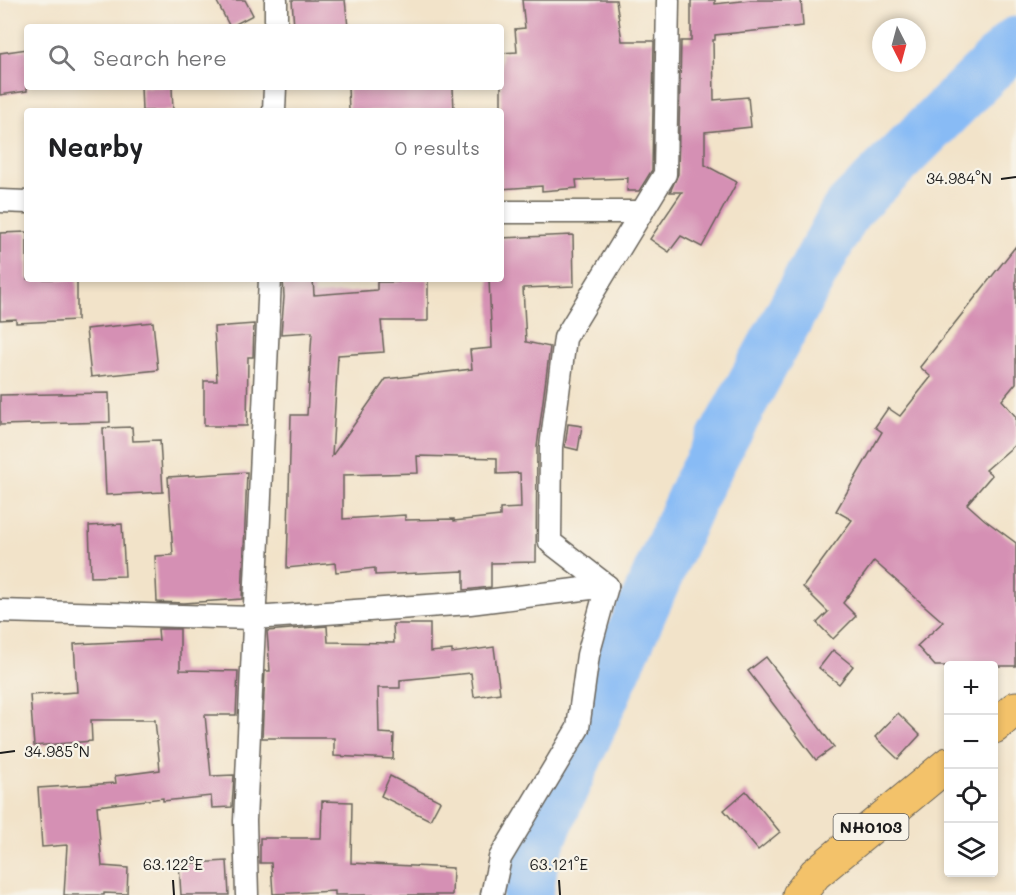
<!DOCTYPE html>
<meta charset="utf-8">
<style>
body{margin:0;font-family:Mali,sans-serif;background:#f2f2f2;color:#202124}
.controls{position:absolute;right:18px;bottom:18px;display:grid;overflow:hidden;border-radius:6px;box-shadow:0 3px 9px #0003}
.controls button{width:54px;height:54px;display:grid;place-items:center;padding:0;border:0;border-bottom:2px solid #e0e0e0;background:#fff;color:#202124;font:30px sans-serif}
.compass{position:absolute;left:872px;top:18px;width:54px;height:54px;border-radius:50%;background:#fff;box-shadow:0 3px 9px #0003;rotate:174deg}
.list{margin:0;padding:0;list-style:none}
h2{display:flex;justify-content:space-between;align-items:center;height:78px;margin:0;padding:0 24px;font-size:26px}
h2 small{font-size:20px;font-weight:400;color:#757577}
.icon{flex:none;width:33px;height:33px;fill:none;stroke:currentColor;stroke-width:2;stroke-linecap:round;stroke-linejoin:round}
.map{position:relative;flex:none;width:1016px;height:895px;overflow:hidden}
.search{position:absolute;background:#fff;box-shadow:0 3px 9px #0003;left:24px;top:24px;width:480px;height:66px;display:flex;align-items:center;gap:15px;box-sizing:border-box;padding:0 21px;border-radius:6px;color:#757577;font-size:22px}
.panel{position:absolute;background:#fff;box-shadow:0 3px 9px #0003;left:24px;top:108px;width:480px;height:174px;border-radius:6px}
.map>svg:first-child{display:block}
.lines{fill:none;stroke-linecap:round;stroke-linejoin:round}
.river{stroke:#88bbf5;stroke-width:51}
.building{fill:#d590b4;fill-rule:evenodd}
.street-casing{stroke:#676259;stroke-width:25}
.highway-casing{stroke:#676259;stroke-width:35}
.street{stroke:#fff;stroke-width:22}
.highway{stroke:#f3c26a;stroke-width:33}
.ticks{fill:none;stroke:#1c1c1c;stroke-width:2}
.labels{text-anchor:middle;stroke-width:4.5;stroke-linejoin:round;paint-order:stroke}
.shield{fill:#f7f3e8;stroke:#5e5c59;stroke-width:1.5}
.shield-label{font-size:16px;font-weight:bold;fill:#1c1c1c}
.ticks-label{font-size:15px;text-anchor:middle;fill:#1c1c1c;stroke:#f7f3e8;stroke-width:4.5;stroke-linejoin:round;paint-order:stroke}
</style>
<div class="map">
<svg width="1016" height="895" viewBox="0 0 1016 895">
<rect width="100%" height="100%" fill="#f7f3e8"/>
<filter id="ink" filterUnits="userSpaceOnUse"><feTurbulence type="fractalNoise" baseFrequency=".0167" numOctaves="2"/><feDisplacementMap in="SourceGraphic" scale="12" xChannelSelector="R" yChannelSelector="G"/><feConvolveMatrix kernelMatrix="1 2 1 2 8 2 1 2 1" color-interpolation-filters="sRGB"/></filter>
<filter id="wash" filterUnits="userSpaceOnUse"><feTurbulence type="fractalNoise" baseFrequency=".008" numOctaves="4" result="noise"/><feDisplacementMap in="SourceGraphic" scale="24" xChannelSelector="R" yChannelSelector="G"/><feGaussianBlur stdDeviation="1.35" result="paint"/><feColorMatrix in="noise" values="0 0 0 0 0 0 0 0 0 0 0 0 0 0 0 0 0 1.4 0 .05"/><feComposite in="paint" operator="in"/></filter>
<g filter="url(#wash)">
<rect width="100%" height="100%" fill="#f2e3c9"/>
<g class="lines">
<path class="river" d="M528,895L534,854L698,484L846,211L1016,42"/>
</g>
<g id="blocks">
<g class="building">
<path d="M216,0H245L253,15L230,27Z"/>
<path d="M292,0H345L348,27H294Z"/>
<path d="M522,0H616L622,41H654L652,170L639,191H627L628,178L576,180L577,188L542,191V186L501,189V53L517,52L515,29L525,28Z"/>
<path d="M691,0H715V4L751,0H801L803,26L715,35V40H713L714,100L748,97L751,127L705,132V165L737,182L702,247L681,236L669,252L650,239L682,192H670L678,174L681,41H691Z"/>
<path d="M27,49V91L0,95V53Z"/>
<path d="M141,87H172L173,111H142Z"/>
<path d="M348,87H382V89L453,88L454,111H349Z"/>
<path d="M27,232V279H77V320L16,323V319L0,320V233Z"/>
<path d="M573,235L574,286L523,288L526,342L550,347L537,447L536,562L491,563V587L464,590V571L375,575V568L336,572L335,563L287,568L291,415H307L312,332L281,334L284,297L283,279H313L314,295L377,290V282H399V279H428V321H381L384,352L338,355L332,456L386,379L472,369L470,350L492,348L489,279H501V238ZM417,456L497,458V474L520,473L521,508L500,509V516L454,521V519L405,520V515L343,519V475L418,473Z"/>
<path d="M1016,246V383L1002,400L1016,417V444L986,470L992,475L967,504L985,520L1016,543V666H935L917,646L943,622L874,561L843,603L856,616L833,639L817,623L828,612L803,587L852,520L836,511L882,432L875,427L888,408L900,416L931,377L920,367Z"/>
<path d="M153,322L158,370L91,377L86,329Z"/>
<path d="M254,324L253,357H248L247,426H204V381H217L214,327Z"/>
<path d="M109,393L110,422L0,425V395Z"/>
<path d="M568,424L582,426L578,450L565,447Z"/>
<path d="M132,427L133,441L160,440L163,492L106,495L103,428Z"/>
<path d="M247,472L242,599L184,603L157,602L155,556L173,555L168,477Z"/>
<path d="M122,524L125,576L91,577L89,526Z"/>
<path d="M393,624H430V652L452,650V653L494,647L500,693L474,697L471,673L400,680V688H378L379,733L394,734L393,759L334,756V738H262L265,671H270L267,631L327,626L328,642L394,643Z"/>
<path d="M158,629H180V670L238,671L236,715H205L211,776L234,775L232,807L212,808L211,796L163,801V798L97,806L102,866L128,868L127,894L104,893V895H64L67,845L42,847L38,788L116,783L115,776L160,770L155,720H91L92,741L34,746L30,695L77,692L74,644L159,640Z"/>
<path d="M833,650L853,666L839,684L819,668Z"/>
<path d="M766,657L834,747L816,760L748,671Z"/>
<path d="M898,713L920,735L898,759L875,737Z"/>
<path d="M390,776L440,801L430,820L381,796Z"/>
<path d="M746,791L780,832L758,850L724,810Z"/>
<path d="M322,801L352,802L351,863L453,868L452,895H335V891L273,894L271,863H260V838H321Z"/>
<path d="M227,861L229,895H181L179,864Z"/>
</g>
</g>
</g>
<g filter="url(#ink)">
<use href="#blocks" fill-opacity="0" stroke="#676259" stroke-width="1.5"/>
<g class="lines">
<defs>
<g id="street">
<path d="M276,27V0"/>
<path d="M274,111L275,87"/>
<path d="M0,201L27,202"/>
<path d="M501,212H642"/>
<path d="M607,586L550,542L551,447L565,338L665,174L668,0"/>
<path d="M0,611L254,618L470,603L607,586"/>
<path d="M247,895L245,821L270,279"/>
<path d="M492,895L500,858L578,728L588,655L607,586"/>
</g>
<g id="highway">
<path d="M994,727L1016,708"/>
<path d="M799,895L815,874L948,764"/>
</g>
</defs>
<use href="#street" class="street-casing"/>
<use href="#highway" class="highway-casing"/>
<use href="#street" class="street"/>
<use href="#highway" class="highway"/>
</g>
</g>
<path class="ticks" d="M1001,179L1016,177M0,753L15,751M173,880L174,895M559,880L560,895"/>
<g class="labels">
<rect class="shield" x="833.5" y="814" width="75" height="26" rx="4.5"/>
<g class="shield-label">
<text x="871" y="833">NH0103</text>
</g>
</g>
<g class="ticks-label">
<text x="959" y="184">34.984°N</text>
<text x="57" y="757">34.985°N</text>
<text x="173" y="870">63.122°E</text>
<text x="559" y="870">63.121°E</text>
</g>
</svg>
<div class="controls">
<button>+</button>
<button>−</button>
<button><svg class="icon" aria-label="locate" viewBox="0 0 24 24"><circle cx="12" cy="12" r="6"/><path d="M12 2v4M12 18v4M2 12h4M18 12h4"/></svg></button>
<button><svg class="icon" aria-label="layers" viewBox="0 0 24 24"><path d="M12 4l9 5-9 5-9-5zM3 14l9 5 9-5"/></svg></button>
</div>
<svg class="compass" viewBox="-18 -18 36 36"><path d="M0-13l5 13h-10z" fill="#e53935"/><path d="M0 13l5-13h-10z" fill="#757577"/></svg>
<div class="search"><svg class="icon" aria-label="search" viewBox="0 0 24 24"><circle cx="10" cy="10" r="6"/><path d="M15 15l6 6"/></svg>Search here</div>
<section class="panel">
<h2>Nearby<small>0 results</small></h2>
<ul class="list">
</ul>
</section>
</div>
